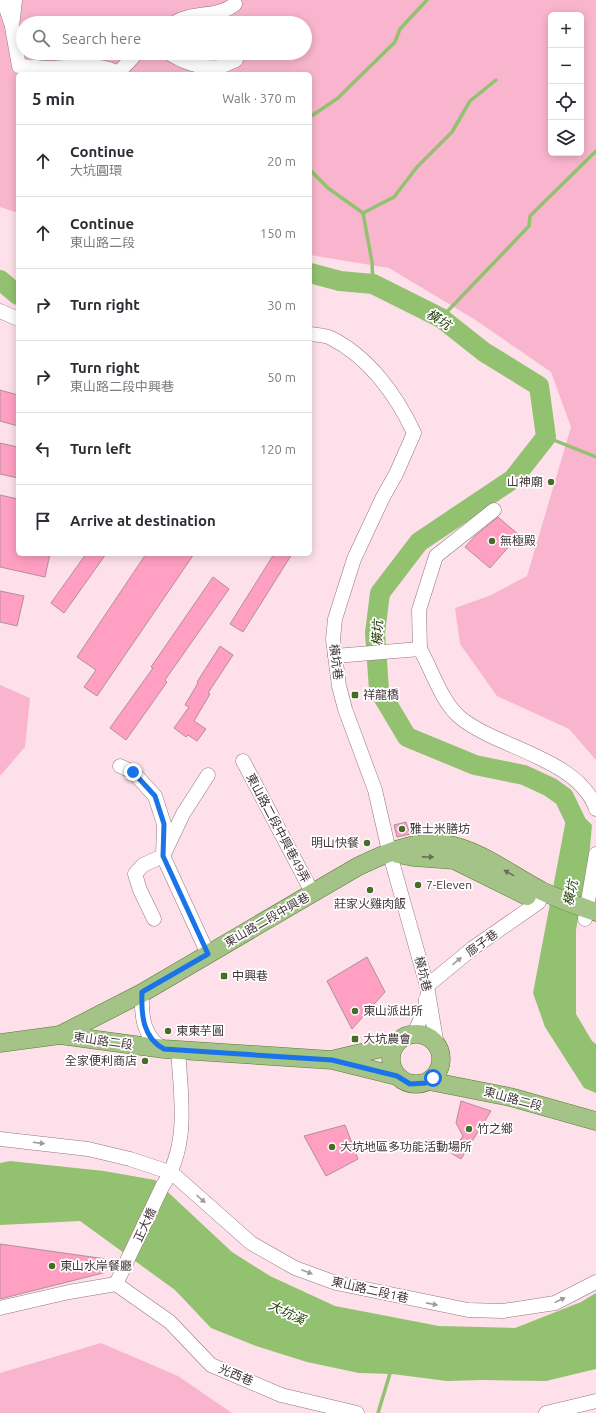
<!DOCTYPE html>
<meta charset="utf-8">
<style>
body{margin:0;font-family:Ubuntu,"Noto Sans TC",sans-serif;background:#f7f7f7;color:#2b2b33}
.controls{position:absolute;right:12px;top:12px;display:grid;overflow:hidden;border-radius:6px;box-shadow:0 2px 10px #0003}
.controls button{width:36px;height:36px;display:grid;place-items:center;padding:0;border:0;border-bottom:1px solid #e1e1e2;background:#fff;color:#2b2b33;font:20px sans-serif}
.stop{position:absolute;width:12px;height:12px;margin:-9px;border:3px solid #1a73e8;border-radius:50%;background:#fff}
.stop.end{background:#1a73e8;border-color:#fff;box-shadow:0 1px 4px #0008}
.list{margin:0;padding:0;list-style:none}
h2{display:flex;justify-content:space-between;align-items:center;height:52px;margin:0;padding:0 16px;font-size:17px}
h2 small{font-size:13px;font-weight:400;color:#7c7c81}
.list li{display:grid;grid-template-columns:26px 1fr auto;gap:12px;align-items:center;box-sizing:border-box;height:72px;padding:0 16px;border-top:1px solid #e1e1e2}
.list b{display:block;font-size:15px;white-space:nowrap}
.list p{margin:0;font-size:13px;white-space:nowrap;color:#7c7c81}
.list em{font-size:13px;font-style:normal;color:#7c7c81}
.icon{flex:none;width:22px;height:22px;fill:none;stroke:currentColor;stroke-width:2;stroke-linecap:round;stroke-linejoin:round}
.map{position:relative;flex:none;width:596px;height:1413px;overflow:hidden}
.search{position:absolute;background:#fff;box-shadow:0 2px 10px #0003;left:16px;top:16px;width:296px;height:44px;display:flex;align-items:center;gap:10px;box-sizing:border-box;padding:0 14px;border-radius:22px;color:#7c7c81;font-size:15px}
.panel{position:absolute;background:#fff;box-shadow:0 2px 10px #0003;left:16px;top:72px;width:296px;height:484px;border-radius:6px}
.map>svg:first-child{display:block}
.green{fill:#f9b5cd;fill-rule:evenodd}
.water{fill:#92c270}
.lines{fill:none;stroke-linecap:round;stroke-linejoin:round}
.stream{stroke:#92c270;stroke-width:3.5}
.river{stroke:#92c270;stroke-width:20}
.building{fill:#ff9fc2;stroke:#b0909a}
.minor-casing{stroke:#957680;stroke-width:15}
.major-casing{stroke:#597936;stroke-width:19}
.minor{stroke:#fff;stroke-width:14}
.major{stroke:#a3c486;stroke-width:18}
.oneway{fill:#696e58}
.oneway2{fill:#a09a9c}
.route{stroke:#1a73e8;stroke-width:5}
.poi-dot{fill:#466c27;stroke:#fff;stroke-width:1.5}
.labels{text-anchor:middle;stroke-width:3.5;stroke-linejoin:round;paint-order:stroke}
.poi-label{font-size:12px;fill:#423539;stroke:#fff;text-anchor:start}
.street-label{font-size:12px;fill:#423539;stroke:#fff}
.water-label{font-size:13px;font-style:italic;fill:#1d3a00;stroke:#fff}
</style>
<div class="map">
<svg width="596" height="1413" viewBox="0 0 596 1413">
<rect width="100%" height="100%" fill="#fde0e9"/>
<g class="green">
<path d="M0,0H596V760L569,729L497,696L460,644L455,608L489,596L527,576L571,427L551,372L474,319L389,268L310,255V74H18V213L0,207ZM551,15H581V153H551ZM23,23H305V53H23Z"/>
<path d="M0,685L30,698L25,747L0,776Z"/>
<path d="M101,1343L178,1376L232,1413H0V1373Z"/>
</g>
<g class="water">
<path d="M564,797L592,825L589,857L576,930V1014L592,1041L596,1044V1093L584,1088L545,1027L533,993L567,814Z"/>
<path d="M10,1161L104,1171L155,1180L232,1252L270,1276L335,1306L439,1326L515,1328L581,1302L596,1293V1369L546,1381L482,1380L447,1381L392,1374L359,1373L307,1362L256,1346L211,1328L175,1290L80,1221L0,1225V1163Z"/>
</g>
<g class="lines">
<g class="stream">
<path d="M310,117L338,98L348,88L395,42L400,29L427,0"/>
<path d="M310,170L328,188L363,213"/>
<path d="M373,284L372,262L363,213L394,197L417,167L452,132L470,101L496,80"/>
<path d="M441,318L529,226L530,216L596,151"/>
<path d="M546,437L596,457"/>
<path d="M378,1413L391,1370"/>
</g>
<g class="river">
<path d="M310,273L340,281L373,284L441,318L484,352L539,386L546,437L513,479L419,542L380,593L375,633L379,690L407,737L475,765L524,775L550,787L564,797L576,822"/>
<path d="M0,280L18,295"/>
</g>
</g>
<g class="building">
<path d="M0,390L18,395V426L0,421Z"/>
<path d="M0,443L18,447V478L0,474Z"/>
<path d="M0,495L18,499V554H50L45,577L0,567Z"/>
<path d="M498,517L519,535L490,568L465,547L475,536Z"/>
<path d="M86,554H106L64,613L51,603Z"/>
<path d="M146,554H194L97,696L84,687L96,670L77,657Z"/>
<path d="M274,554H292L243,632L230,624Z"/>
<path d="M213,577L229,589L165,680L167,682L126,740L110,728L153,668L151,667Z"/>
<path d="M0,591L24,596L17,626L0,622Z"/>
<path d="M220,646L233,655L208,693L210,694L194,721L206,729L197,741L188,735L186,737L174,728L189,707L185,705L198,683L197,682Z"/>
<path d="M406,822L410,834L397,837L394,825Z"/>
<path d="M367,957L385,992L352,1029L327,981Z"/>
<path d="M461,1101L491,1111L461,1159L451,1153L463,1136L456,1123Z"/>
<path d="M345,1125L358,1159L326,1176L304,1136Z"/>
<path d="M0,1244L106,1259L103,1273L0,1299Z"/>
</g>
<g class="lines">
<defs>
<g id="minor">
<path d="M1,0L6,8L11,23"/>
<path d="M15,0L12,27L19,66C30,66 41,68 51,68C70,67 103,62 119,74"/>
<path d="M174,23C193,11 218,18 235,4"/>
<path d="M169,53C182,62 202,69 218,67C224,66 230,62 236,60"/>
<path d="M118,73L137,53"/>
<path d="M0,311L18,319"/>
<path d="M310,334C317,335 325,335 331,338C369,357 397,396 414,433L396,474L383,497L354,559L335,619L333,639L339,686L345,709L375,790L389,851L427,986L437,1046"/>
<path d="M420,649L419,610L436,556L494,510"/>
<path d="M335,656L420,649C432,670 442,704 462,719C499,748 580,760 596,809"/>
<path d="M243,761L313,894"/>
<path d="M120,766L133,772L155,796L164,824L163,856L208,954"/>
<path d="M154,919L140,890L135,874L143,865L163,856L183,814L208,775"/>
<path d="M585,919L596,854"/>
<path d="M427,986L473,948L539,902"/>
<path d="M142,993C141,1015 143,1038 164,1049"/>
<path d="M414,1034L425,1009L426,999"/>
<path d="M0,1139L88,1149L130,1159L172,1173L251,1243L295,1268L336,1283L468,1310L503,1311L555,1303L596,1282"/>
<path d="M116,1284L162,1187C190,1145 181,1097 178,1050"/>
<path d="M0,1308L69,1292L116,1284L170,1322L211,1365L281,1395L357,1413"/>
<path d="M546,1413L596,1401"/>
</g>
<g id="major">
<path d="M398,854L413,857L454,860L527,896"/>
<circle cx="416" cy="1059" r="25"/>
<path d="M60,1035L142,993L357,867C384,854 413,840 444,844C479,849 511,875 542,891C559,899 578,906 596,912"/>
<path d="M0,1043L60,1035L164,1049L332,1060L397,1076"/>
<path d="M335,1059L395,1045"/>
<path d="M429,1081L510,1097L596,1121"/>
</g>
</defs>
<use href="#minor" class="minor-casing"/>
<use href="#major" class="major-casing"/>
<use href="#minor" class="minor"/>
<use href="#major" class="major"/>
</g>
<defs><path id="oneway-solid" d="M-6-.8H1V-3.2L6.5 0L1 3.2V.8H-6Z"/></defs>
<g class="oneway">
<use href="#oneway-solid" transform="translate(428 857) rotate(1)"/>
<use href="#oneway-solid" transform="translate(509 873) rotate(-151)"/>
</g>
<g class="oneway2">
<use href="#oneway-solid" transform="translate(457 961) rotate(-39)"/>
<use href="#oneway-solid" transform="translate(39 1143) rotate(7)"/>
<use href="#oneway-solid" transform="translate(201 1199) rotate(42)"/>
<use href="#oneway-solid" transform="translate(307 1272) rotate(21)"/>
<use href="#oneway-solid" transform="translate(560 1300) rotate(-26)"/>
<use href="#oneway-solid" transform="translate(432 1304) rotate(11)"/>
</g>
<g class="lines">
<path class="route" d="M133,772L155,796L164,824L163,856L208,954L142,992C141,1015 143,1038 164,1049L332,1060L397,1076L410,1084L426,1083L433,1078"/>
</g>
<g class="poi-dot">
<circle cx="551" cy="482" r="4"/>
<circle cx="492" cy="541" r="4"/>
<rect x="351" y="691" width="8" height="8" rx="2"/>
<circle cx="402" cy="829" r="4"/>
<circle cx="367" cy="843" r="4"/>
<circle cx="418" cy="885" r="4"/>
<circle cx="370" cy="890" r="4"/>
<rect x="220" y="972" width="8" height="8" rx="2"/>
<circle cx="355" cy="1011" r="4"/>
<circle cx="168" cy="1031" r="4"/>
<rect x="351" y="1035" width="8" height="8" rx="2"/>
<circle cx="145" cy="1061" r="4"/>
<circle cx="469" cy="1129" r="4"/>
<circle cx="332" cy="1147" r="4"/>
<circle cx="52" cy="1266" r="4"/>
</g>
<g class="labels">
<g class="poi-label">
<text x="543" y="486" text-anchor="end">山神廟</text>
<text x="500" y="545">無極殿</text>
<text x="363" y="699">祥龍橋</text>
<text x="410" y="833">雅士米膳坊</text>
<text x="359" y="847" text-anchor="end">明山快餐</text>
<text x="426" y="889">7-Eleven</text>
<text x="370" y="908" text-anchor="middle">莊家火雞肉飯</text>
<text x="232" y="980">中興巷</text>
<text x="363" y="1015">東山派出所</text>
<text x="176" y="1035">東東芋圓</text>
<text x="363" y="1043">大坑農會</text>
<text x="137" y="1065" text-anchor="end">全家便利商店</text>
<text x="477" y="1133">竹之鄉</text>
<text x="340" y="1151">大坑地區多功能活動場所</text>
<text x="60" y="1270">東山水岸餐廳</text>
</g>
<g class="street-label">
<text transform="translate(336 662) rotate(83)" y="4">橫坑巷</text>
<text transform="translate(278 828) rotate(62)" y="4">東山路二段中興巷49弄</text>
<text transform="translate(267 920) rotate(-30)" y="4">東山路二段中興巷</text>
<text transform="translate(482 943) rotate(-36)" y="4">廍子巷</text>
<text transform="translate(423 974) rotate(76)" y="4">橫坑巷</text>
<text transform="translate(103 1041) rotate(8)" y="4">東山路二段</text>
<text transform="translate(513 1099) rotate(15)" y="4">東山路二段</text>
<text transform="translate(145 1225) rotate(-65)" y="4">正大橋</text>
<text transform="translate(370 1290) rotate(13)" y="4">東山路二段1巷</text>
<text transform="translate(236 1375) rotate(23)" y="4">光西巷</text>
</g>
<g class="water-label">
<text transform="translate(439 319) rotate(32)" y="5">橫坑</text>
<text transform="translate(377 633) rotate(-88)" y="5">橫坑</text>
<text transform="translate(570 893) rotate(-77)" y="5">橫坑</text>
<text transform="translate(287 1312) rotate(26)" y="5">大坑溪</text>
</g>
</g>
</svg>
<div class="controls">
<button>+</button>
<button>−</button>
<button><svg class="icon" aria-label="locate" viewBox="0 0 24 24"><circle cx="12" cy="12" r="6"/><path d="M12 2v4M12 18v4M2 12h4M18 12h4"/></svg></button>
<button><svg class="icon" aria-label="layers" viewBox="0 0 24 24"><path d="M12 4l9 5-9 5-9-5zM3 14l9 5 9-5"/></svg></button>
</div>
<div class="stop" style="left:433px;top:1078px"></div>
<div class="stop end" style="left:133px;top:772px"></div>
<div class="search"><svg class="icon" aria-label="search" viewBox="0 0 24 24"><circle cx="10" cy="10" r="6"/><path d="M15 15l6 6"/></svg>Search here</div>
<section class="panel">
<h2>5 min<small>Walk · 370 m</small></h2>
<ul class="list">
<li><svg class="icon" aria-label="ahead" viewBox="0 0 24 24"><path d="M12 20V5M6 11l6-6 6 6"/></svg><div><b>Continue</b><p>大坑圓環</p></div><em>20 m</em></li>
<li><svg class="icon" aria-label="ahead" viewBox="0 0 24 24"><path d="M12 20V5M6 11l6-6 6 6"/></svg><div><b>Continue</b><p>東山路二段</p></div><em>150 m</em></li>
<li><svg class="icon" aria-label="right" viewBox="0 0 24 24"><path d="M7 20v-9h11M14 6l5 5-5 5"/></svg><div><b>Turn right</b></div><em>30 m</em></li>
<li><svg class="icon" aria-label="right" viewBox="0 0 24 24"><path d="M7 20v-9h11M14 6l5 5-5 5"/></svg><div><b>Turn right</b><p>東山路二段中興巷</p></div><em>50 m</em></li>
<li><svg class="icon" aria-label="left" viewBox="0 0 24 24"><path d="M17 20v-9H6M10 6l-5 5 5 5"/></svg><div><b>Turn left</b></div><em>120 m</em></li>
<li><svg class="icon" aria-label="arrive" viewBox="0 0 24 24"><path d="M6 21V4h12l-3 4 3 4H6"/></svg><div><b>Arrive at destination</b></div></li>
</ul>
</section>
</div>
